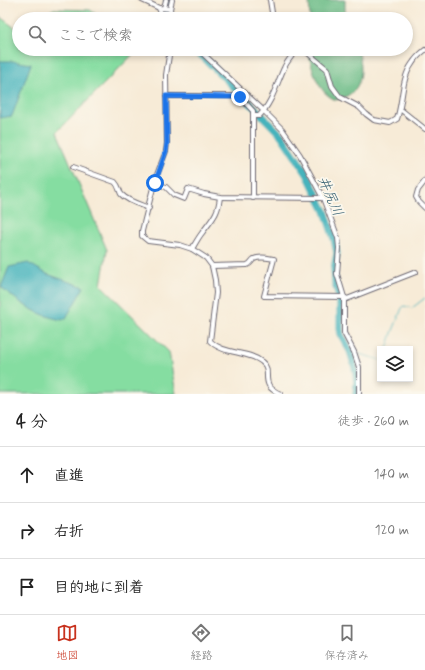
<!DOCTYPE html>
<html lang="ja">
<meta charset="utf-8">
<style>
body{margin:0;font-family:Mynerve,"Klee One",sans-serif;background:#f6f6f6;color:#222}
.controls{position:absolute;right:12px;bottom:12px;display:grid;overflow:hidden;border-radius:0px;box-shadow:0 2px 6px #0003}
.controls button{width:36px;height:36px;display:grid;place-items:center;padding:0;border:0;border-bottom:1px solid #e0e0e0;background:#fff;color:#222;font:20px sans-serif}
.stop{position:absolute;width:12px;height:12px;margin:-9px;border:3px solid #1a73e8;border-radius:50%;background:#fff}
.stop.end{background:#1a73e8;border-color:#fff;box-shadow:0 1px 4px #0008}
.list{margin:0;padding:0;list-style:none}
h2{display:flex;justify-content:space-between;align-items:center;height:52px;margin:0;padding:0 16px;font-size:17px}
h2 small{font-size:13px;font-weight:400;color:#767676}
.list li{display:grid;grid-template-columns:26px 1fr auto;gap:12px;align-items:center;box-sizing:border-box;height:56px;padding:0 16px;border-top:1px solid #e0e0e0}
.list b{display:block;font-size:15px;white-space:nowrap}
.list em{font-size:13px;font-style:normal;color:#767676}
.icon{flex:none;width:22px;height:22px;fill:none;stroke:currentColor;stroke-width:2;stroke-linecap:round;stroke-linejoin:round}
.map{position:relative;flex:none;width:425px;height:394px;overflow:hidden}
.search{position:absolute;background:#fff;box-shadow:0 2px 6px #0003;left:12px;right:12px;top:12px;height:44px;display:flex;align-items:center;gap:10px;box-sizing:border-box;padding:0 14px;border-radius:22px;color:#767676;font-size:15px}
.sheet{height:220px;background:#fff}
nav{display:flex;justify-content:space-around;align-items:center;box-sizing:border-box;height:56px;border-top:1px solid #e0e0e0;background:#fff;font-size:11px;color:#767676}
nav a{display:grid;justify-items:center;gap:2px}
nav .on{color:#c8321e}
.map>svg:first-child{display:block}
.green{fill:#85dda1;stroke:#54806e}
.forest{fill:#6cbc87;stroke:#476f61}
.water{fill:#44b3bc;stroke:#336a7c}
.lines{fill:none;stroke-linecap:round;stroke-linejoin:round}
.stream{stroke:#44b3bc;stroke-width:1}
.river{stroke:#44b3bc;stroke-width:7}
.minor-casing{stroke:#6d6872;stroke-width:6}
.minor{stroke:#fff;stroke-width:4}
.route{stroke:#1a73e8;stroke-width:5}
.labels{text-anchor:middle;stroke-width:3.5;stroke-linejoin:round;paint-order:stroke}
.water-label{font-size:14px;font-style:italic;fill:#305c6f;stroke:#fbf7ec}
</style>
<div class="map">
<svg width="425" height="394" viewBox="0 0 425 394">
<rect width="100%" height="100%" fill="#fbf7ec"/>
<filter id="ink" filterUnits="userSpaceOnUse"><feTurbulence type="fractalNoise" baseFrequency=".025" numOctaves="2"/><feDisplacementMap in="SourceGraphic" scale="8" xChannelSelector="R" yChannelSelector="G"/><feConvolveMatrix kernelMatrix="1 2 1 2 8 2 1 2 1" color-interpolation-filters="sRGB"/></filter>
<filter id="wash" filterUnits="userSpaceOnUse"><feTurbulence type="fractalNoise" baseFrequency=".012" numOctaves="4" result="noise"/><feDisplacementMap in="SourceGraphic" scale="16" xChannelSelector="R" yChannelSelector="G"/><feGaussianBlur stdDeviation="0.9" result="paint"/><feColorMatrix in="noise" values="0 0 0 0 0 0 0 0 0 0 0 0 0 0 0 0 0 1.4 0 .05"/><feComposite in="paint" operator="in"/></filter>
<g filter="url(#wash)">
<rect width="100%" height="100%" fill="#f7ebd7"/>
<g class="green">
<path d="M54,9L90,10L103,19H34Z"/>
<path d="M0,17L15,28L19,26V49H138L57,132L107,250L101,285L169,352L176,394H0Z"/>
</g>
<g class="forest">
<path d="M309,0H345V10L349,19H310Z"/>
<path d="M308,49H358C364,72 363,94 336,100C317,93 311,67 308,49Z"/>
</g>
<g class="water">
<path d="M0,61H12L31,64L12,116L0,118Z"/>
<path d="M28,263L47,274L84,287L66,318L62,320C36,315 21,304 1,287L9,267Z"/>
</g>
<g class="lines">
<g class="stream">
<path d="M387,349L392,333L402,308L404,306L412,308L425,298"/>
<path d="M356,353L380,360"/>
</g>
<g class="river">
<path d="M168,0L166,13L168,19"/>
<path d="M193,49L203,57L249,102L281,135L307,174L325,211L334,239L337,253L334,269L335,283L340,301V329L341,335L350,351L355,368L357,384L356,394"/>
</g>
</g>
</g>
<g filter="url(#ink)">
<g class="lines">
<defs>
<g id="minor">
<path d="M142,0L159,8L170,9"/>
<path d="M172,0L170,9L172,19"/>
<path d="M270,0L273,19"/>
<path d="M159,8L163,19"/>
<path d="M164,8L166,0"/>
<path d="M170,49L166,75L167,143L166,151L155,180L142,231V236L148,241L180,245L192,249L206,258L212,266L215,280L216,293L210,341C224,355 247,350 262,362C274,371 257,385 281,394"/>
<path d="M198,49L264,111L282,129L300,155L323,198L338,238L339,248L337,274L344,297V333L354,352L359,367V394"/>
<path d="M303,49L327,69L332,86L340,97L359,107L366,114L374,120L390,123L397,119C403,102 401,79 412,64C415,59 420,54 425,50"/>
<path d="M166,96H237L240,97L253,111V198"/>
<path d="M400,109L425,129"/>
<path d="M253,116H259C272,103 277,83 284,68C287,61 293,55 297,49"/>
<path d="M73,167L115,182C119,186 119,190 121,194C127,201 141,205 149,208"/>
<path d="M425,181L418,190L416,197L419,202L425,208"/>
<path d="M155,183L166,187L174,195L184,199L188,189L204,194L220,197L323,198"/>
<path d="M192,249C195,244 198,238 202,233C212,219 218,215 220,197"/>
<path d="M212,266L247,265C251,264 251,261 254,259C260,256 268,258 274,259L264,296L344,297L347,299L416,272"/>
</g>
</defs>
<use href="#minor" class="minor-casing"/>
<use href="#minor" class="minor"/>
</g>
</g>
<g class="lines" filter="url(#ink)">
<path class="route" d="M155,183L166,151L167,143L166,96L240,97"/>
</g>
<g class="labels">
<g class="water-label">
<text transform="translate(331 196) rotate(66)" y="5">井尻川</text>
</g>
</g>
</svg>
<div class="controls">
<button><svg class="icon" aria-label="layers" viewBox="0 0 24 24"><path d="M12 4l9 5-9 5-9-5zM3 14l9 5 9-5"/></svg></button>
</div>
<div class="stop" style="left:155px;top:183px"></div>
<div class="stop end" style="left:240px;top:97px"></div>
<div class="search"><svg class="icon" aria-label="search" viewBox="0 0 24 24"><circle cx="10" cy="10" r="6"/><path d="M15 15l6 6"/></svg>ここで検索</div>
</div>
<section class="sheet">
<h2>4 分<small>徒歩 · 260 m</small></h2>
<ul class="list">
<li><svg class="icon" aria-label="ahead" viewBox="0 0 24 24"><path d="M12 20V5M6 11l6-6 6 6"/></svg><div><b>直進</b></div><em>140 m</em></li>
<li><svg class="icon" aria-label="right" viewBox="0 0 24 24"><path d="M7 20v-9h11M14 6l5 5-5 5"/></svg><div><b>右折</b></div><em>120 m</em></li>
<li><svg class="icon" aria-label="arrive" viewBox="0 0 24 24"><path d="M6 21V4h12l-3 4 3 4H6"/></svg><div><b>目的地に到着</b></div></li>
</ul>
</section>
<nav>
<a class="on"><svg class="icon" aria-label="map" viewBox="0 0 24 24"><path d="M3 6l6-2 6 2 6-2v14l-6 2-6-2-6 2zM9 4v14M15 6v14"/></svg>地図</a>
<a><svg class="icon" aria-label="directions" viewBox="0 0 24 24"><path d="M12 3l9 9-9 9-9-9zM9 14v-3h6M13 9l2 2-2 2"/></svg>経路</a>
<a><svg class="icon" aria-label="saved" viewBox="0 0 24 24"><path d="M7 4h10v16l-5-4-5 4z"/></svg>保存済み</a>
</nav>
